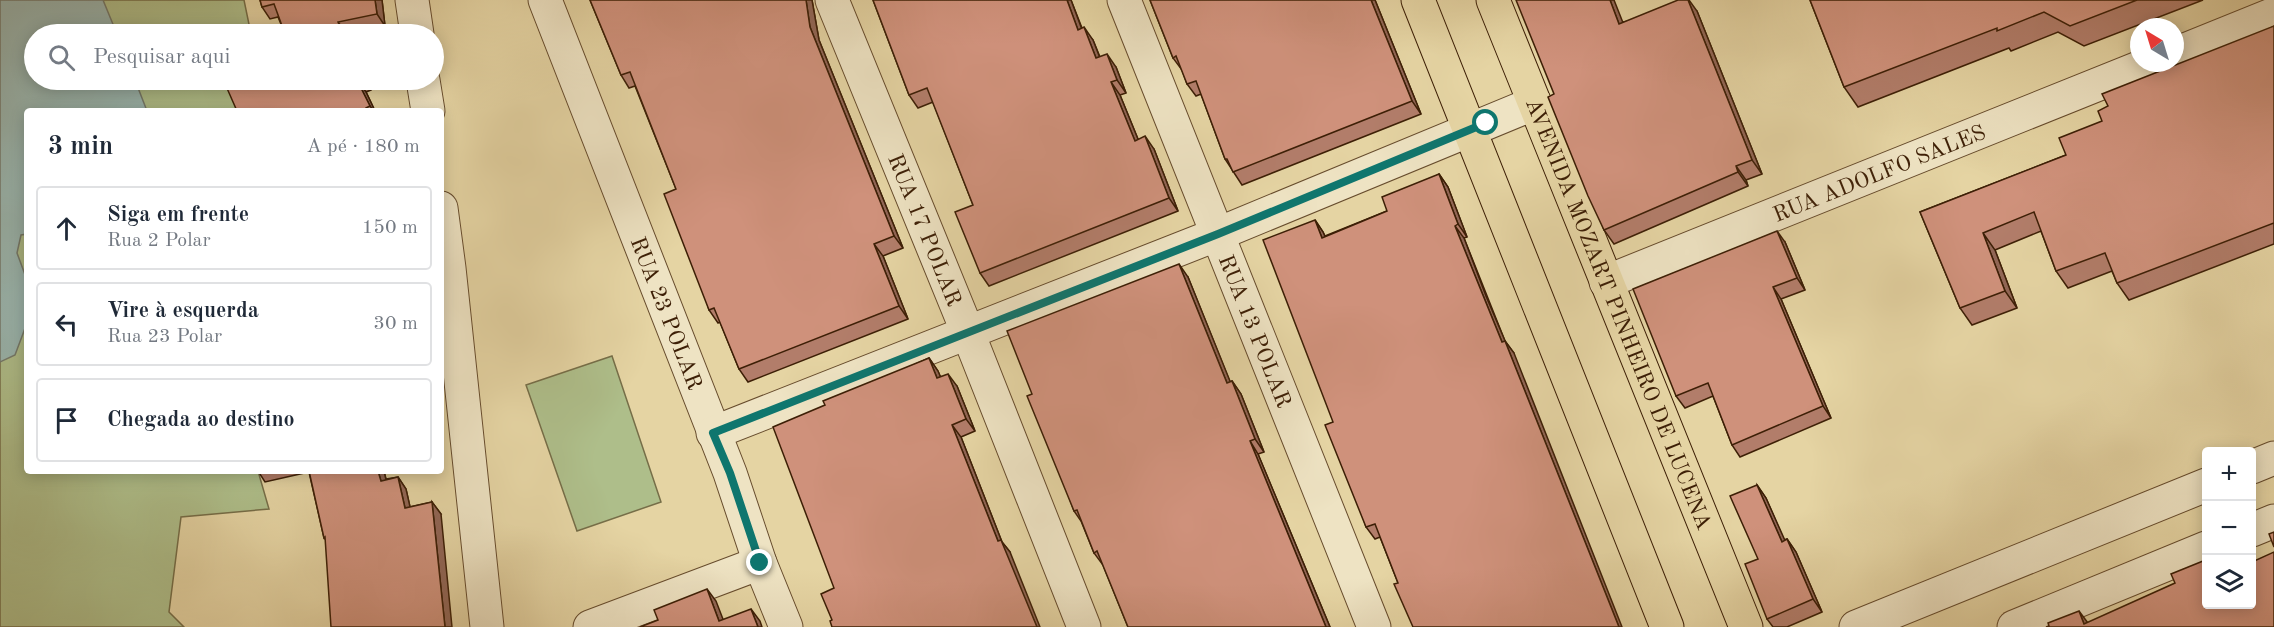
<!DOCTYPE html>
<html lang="pt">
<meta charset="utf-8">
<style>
body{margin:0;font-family:"Old Standard TT",serif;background:#f2f2f3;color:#1f2937}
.controls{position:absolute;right:18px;bottom:18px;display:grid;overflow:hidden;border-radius:6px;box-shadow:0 3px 15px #0003}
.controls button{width:54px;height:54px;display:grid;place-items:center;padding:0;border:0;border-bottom:2px solid #e0e1e3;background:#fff;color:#1f2937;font:30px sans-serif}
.compass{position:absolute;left:2130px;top:18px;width:54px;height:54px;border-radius:50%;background:#fff;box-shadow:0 3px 15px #0003;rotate:322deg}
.stop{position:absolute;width:18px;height:18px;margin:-14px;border:4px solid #0f766e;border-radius:50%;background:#fff}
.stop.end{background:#0f766e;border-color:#fff;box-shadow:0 2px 6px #0008}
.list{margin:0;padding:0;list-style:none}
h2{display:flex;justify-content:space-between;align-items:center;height:78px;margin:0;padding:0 24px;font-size:26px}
h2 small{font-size:20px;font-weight:400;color:#747a83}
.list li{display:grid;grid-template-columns:39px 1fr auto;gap:18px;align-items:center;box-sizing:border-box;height:84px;margin:0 12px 12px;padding:0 12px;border:2px solid #e0e1e3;border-radius:6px}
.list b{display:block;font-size:22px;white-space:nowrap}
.list p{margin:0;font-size:20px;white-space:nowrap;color:#747a83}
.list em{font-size:20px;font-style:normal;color:#747a83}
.icon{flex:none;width:33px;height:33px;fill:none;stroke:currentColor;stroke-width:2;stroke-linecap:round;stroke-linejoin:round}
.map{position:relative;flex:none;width:2274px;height:627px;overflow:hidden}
.search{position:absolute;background:#fff;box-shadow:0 3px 15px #0003;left:24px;top:24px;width:420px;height:66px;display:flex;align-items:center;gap:15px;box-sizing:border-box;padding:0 21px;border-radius:33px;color:#747a83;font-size:22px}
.panel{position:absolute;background:#fff;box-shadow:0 3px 15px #0003;left:24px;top:108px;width:420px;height:366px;border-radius:6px}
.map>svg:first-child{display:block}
.green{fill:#aebe8a;stroke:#766e48;stroke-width:1.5}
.water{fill:#99b6b0;stroke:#747a6c;stroke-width:1.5}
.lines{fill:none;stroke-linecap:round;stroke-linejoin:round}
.minor-casing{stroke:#674c2d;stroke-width:35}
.major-casing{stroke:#3d1f06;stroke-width:35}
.minor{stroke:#eee3c3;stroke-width:33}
.major{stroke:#e5d4a3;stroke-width:33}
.wall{fill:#b27d6a;stroke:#3d1f06;stroke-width:1.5}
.shaded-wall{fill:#916656;stroke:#3d1f06;stroke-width:1.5}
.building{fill:#cf917b;stroke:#3d1f06;stroke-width:1.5}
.route{stroke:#0f766e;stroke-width:8}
.labels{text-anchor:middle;stroke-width:5;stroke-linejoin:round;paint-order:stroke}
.street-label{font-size:22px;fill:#3d1f06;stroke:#eee3c3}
</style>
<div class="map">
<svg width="2274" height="627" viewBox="0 0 2274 627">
<rect width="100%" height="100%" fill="#e5d4a3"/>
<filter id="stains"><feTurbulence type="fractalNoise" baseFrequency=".00333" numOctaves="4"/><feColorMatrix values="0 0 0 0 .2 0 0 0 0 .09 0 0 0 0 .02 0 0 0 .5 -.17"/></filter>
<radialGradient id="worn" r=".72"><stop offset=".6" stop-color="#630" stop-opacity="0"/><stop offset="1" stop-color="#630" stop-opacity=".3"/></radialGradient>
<g class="green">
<path d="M0,0H244L251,34H34V80H246L245,111H27V471H258L269,509L181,517L169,612L184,627H0Z"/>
<path d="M612,356L661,502L577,531L526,385Z"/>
</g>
<path class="water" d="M0,0H103L117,34H34V80H135L147,111H27V234L21,235L17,253L27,280V323L15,355L0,362Z"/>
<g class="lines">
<defs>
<g id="minor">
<path d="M412,0L417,34"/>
<path id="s1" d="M545,0L730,473L760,563L786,627"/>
<path id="s2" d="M832,0L968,333L1084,627"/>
<path id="s3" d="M1124,0L1374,627"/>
<path d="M2175,54L2274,14"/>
<path d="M423,80L428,111"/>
<path d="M441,208L449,268L487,627"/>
<path id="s4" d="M1606,282L2151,63"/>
<path d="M713,433L1218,234L1535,103"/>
<path d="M2252,467L2274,458"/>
<path d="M2252,530L2274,521"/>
<path d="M590,627L760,563"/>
<path d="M1856,627L2206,485"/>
<path d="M2014,627L2206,548"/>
</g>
<g id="major">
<path d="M1418,0L1667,627"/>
<path id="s5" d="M1493,0L1746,627"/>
</g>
</defs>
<use href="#minor" class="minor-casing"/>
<use href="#major" class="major-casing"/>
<use href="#minor" class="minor"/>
<use href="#major" class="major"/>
</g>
<g class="wall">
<path d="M260,0H382L385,26L346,34H347H285L278,17L270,19L262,7Z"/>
<path d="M590,0H812L819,40L903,248L883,256L908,319L748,382L739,369L720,322L718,323L709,310L676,189L635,86L629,88L621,75Z"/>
<path d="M873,0H1071L1082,28L1093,40L1100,57L1116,67L1126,93L1120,95L1138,139L1154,149L1178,211L989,286L980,273L973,205L933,102L918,108L909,95Z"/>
<path d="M1150,0H1375L1421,114L1242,185L1225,159L1201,94L1196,96L1187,84L1182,70L1173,58Z"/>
<path d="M1810,0H2203L2084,46L2058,32L2011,51L2009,48L1858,107L1844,87Z"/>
<path d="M1697,11L1762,174L1746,180L1748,186L1614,244L1604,230L1554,94L1623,22Z"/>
<path d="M2274,26V244L2129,300L2117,283L2112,271L2068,288L2056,271L2041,231L1995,250L2017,308L1972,325L1960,308L1920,212L2066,155L2102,121Z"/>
<path d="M240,80H367L371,90L366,92L375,111H237Z"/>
<path d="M1439,174L1448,187L1467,237L1464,238L1505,341L1514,353L1398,583L1380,537L1375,539L1366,527L1333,422L1315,220L1323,232L1325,236L1387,211Z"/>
<path d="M1785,242L1805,290L1781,299L1831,418L1740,457L1732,445L1713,396L1685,408L1676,396Z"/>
<path d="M1188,277L1230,382L1232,381L1241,394L1264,452L1258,454L1330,627H1128L1103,565L1094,553L1081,521L1074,511L1032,394Z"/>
<path d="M929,358L938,371L940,376L957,386L975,431L961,437L1002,542L1010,552L832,620L834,588L825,405Z"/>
<path d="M258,471H384L386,479L398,477L406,489L410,507L432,502L441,514L326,540L324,538L309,472L265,482Z"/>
<path d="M1757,485L1766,498L1784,540L1787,539L1796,552L1822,612L1787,627H1773L1767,619L1758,559Z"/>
</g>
<g class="shaded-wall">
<path d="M375,0H382L385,26L377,14Z"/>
<path d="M806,0H812L819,40L903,248L894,236L810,27Z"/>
<path d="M1067,0H1071L1087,43L1078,30Z"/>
<path d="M1371,0H1375L1421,114L1412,101Z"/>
<path d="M1610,0H1614L1629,38L1619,24Z"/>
<path d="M1688,0H1689L1697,11L1762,174L1752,160Z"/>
<path d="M338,22L347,34H343Z"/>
<path d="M1084,27L1093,40L1105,71L1096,58Z"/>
<path d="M1107,54L1116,67L1126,93L1117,80Z"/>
<path d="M357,80L366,92L375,111H374L370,106Z"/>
<path d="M364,80H367L371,90Z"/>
<path d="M1111,82L1120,95L1144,154L1135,141Z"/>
<path d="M1145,136L1154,149L1178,211L1169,198Z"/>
<path d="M1736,166L1746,180L1748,186L1738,172Z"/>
<path d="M1439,174L1448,187L1467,237L1458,224Z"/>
<path d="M1315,220L1323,232L1331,250L1322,238Z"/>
<path d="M1455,226L1464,238L1486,296L1511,355L1502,342L1478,283Z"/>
<path d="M1777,231L1785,242L1805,290L1797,278Z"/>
<path d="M1983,233L1995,250L2017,308L2005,291Z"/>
<path d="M874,244L883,256L908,319L899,306Z"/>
<path d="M1179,264L1188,277L1236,396L1227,383Z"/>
<path d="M1773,287L1781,299L1831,418L1823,406Z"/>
<path d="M1505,341L1514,353L1622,627H1619Z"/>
<path d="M929,358L938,371L946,390L937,378Z"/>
<path d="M948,374L957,386L975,431L966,419Z"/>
<path d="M1232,381L1241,394L1264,452L1255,439Z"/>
<path d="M952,425L961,437L1002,542L1010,552L1040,627H1037L998,541Z"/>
<path d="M1250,441L1258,454L1330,627H1326Z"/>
<path d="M378,471H384L389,493L381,481Z"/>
<path d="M398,477L406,489L413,520L405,508Z"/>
<path d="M1757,485L1766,498L1791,554L1782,542Z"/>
<path d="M432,502L441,514L452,627H445Z"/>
<path d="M1787,539L1796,552L1822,612L1813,599Z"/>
<path d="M707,589L716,601L726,627L719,621Z"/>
<path d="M751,609L760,621L762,627H758Z"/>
<path d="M2079,611L2088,623L2084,624Z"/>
</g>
<g class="building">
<path d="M260,0H375L377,14L338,22L343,34H285L274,4L262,7Z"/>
<path d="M590,0H806L810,27L894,236L874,244L899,306L739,369L714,308L709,310L664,194L676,189L630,72L621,75Z"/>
<path d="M873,0H1067L1078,30L1084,27L1096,58L1107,54L1117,80L1111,82L1135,141L1145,136L1169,198L980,273L955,212L973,205L927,88L909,95Z"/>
<path d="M1150,0H1371L1412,101L1233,172L1227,159H1225L1196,81L1187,84L1176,56L1173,58Z"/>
<path d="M1516,0H1610L1619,24L1678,0H1688L1752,160L1736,166L1738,172L1604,230L1588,196L1548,97L1554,94Z"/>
<path d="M1810,0H2137L2070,26L2044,12L1997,31V28L1844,87Z"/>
<path d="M2274,26V223L2117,283L2105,253L2056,271L2034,212L1983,233L2005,291L1960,308L1920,212L2066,155L2059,138L2102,121L2098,111L2108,106L2102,94Z"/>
<path d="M240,80H359H357L370,106L366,108L367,111H237L226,86Z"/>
<path d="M1439,174L1458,224L1455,226L1478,283L1502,342L1505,341L1619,627H1413L1394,584L1398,583L1375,524L1366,527L1325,425L1333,422L1263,240L1315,220L1322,238L1387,211L1382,197Z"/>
<path d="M1777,231L1797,278L1773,287L1823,406L1732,445L1708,383L1676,396L1633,289Z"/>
<path d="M1179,264L1227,383L1232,381L1255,439L1250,441L1326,627H1128L1097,551L1094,553L1077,510L1074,511L1027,396L1032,394L1007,331Z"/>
<path d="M929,358L937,378L948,374L966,419L952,425L998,541L1001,540L1037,627H832L830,621L832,620L821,594L834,588L773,427L825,405L823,401Z"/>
<path d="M309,471H378L381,481L398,477L405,508L432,502L445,627H331L325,537L324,538Z"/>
<path d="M1757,485L1782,542L1787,539L1813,599L1767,619L1745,564L1758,559L1730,496Z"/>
<path d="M2274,532V547L2269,534Z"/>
<path d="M2274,552V627H2046L2049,626L2048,623L2079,611L2084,624L2175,583L2171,574L2203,561L2206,568V604H2252V562Z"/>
<path d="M707,589L719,621L751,609L758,627H640L658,620L654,610Z"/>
</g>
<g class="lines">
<path class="route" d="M760,563L730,473L713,433L1218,234L1486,123"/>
</g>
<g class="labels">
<g class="street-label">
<text dy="8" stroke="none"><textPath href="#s4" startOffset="294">RUA ADOLFO SALES</textPath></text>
<text dy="8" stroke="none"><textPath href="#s2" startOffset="248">RUA 17 POLAR</textPath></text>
<text dy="8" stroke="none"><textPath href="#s1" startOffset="336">RUA 23 POLAR</textPath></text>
<text dy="8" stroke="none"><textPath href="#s5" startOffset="338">AVENIDA MOZART PINHEIRO DE LUCENA</textPath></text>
<text dy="8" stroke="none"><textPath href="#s3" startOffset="356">RUA 13 POLAR</textPath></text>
</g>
</g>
<rect width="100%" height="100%" filter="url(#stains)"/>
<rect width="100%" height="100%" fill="url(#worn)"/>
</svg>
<div class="controls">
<button>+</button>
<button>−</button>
<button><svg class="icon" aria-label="layers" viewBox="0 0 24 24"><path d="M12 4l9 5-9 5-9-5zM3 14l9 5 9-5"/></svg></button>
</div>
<svg class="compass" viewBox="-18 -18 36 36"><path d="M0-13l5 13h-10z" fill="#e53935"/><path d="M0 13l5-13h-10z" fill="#747a83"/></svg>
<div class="stop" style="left:1486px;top:123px"></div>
<div class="stop end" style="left:760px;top:563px"></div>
<div class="search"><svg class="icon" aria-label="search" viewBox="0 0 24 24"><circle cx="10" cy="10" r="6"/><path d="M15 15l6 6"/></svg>Pesquisar aqui</div>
<section class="panel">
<h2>3 min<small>A pé · 180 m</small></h2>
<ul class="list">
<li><svg class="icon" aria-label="ahead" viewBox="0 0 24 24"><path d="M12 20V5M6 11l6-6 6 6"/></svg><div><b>Siga em frente</b><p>Rua 2 Polar</p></div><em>150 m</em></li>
<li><svg class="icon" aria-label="left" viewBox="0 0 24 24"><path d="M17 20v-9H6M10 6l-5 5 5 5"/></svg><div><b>Vire à esquerda</b><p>Rua 23 Polar</p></div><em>30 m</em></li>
<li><svg class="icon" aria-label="arrive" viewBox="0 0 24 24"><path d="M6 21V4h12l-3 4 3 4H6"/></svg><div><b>Chegada ao destino</b></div></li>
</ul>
</section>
</div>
